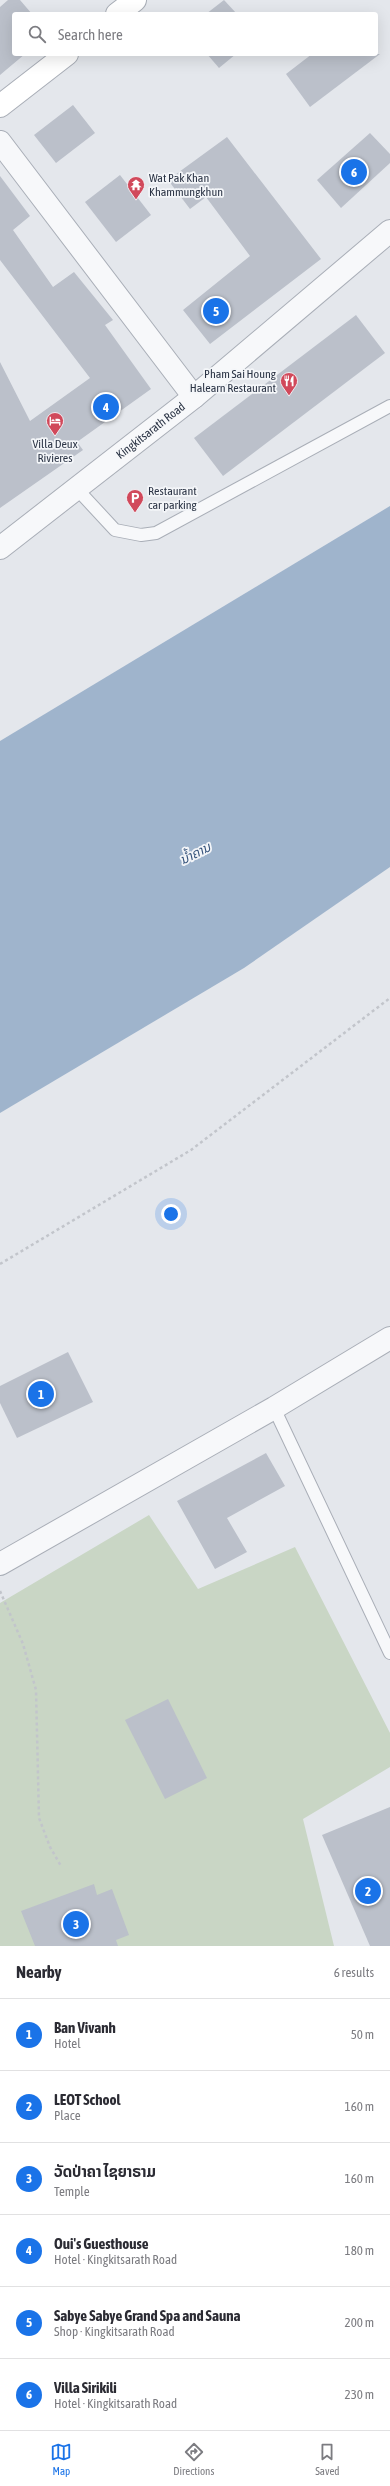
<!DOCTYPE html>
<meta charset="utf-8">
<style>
body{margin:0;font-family:"Asap Condensed","Noto Sans Lao",sans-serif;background:#f7f7f7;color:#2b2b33}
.you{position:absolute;left:171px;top:1214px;width:14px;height:14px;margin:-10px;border:3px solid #fff;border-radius:50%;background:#1a73e8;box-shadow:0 0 0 6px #1a73e833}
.badge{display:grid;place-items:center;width:26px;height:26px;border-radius:50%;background:#1a73e8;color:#fff;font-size:13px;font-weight:700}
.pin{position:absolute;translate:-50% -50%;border:2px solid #fff;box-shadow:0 1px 4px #0006}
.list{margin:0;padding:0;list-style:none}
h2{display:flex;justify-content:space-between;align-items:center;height:52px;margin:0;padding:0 16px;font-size:17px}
h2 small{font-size:13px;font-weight:400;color:#7c7c81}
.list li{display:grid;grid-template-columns:26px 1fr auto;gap:12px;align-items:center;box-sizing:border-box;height:72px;padding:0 16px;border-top:1px solid #e1e1e2}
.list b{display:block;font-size:15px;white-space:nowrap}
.list p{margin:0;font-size:13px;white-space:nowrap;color:#7c7c81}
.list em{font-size:13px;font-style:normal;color:#7c7c81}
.icon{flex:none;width:22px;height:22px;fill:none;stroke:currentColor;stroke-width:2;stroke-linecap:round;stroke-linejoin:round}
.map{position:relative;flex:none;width:390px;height:1946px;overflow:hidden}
.search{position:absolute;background:#fff;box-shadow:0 4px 16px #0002;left:12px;right:12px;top:12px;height:44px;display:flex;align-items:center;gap:10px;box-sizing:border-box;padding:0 14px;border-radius:4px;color:#7c7c81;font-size:15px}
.sheet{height:484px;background:#fff}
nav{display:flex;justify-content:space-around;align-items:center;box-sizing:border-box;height:56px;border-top:1px solid #e1e1e2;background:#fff;font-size:11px;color:#7c7c81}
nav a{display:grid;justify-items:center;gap:2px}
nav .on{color:#1a73e8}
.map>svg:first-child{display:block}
.green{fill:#c9d6c5}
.water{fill:#9fb4cc}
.building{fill:#bbc0ca}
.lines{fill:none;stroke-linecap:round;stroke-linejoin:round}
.service-casing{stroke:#a9aeb7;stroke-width:14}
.minor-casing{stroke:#a9aeb7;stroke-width:24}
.secondary-casing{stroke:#a9aeb7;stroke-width:24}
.path{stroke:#c2c5cb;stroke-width:2.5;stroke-dasharray:3 3;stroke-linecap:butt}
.service{stroke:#f7f8fa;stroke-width:12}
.minor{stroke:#f7f8fa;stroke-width:22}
.secondary{stroke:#fff;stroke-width:22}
.labels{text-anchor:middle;stroke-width:3.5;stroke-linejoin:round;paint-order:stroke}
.poi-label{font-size:12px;fill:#2b3445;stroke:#f4f6f9;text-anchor:start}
.street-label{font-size:12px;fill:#2b3445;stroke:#f4f6f9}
.water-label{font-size:13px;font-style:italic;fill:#34527a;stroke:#f4f6f9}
</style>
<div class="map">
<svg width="390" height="1946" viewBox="0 0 390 1946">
<rect width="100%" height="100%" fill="#e4e7ec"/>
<path class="green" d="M149,1515L198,1589L295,1547L390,1733V1767L303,1819L334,1946H0V1603Z"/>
<path class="water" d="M390,506V867L244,968L0,1113V741Z"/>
<g class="building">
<path d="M8,0H20L32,14H14V54H25L0,75V7Z"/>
<path d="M224,0L237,14H206Z"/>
<path d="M207,54H236L219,68Z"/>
<path d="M312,54H380L310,107L286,74Z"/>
<path d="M73,105L95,133L56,163L34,135Z"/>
<path d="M370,133L390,154V163L341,208L317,180Z"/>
<path d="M227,137L321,259L210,344L183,310L250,256L206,197L190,209L168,180Z"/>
<path d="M120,175L151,215L116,242L85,202Z"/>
<path d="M0,176L30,216L13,230L53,287L74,272L113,320L105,325L151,389L77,442L83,450L0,508V362L30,421L90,378L0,260Z"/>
<path d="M356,315L385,353L223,476L194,438Z"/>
<path d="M68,1352L93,1402L17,1438L0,1403V1386Z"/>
<path d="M266,1453L285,1486L227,1518L247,1552L215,1569L177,1501Z"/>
<path d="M168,1699L207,1778L165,1799L125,1720Z"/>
<path d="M390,1807V1946H370L322,1835Z"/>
<path d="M94,1884L97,1895L112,1889L129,1935L116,1940L118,1946H35L21,1911Z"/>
</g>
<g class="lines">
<defs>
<g id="service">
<path d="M77,489L115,530L141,535L156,533L390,406"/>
<path d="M274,1408L390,1653"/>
</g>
<g id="minor">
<path d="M0,142L194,397"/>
<path id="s1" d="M0,548L194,397L390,231"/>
<path d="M0,1564L274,1408L390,1338"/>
</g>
<g id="secondary">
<path d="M117,14L135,0"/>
<path d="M0,106L67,54"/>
</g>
</defs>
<use href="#service" class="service-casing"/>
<use href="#minor" class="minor-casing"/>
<use href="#secondary" class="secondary-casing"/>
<g class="path">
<path d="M0,1264L191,1150L390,998"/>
<path d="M0,1591L23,1644L36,1690L39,1818L50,1847L61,1866"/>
</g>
<use href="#service" class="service"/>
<use href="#minor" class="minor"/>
<use href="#secondary" class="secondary"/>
</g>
<defs>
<symbol id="temple-pin" viewBox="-11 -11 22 30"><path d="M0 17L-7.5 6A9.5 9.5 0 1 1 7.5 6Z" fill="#d1495b" stroke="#f4f6f9"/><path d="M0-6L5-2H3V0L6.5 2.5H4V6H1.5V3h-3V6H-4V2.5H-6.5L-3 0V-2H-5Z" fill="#fff"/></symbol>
<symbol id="restaurant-pin" viewBox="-11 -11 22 30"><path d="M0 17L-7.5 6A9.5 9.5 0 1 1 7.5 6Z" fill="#d1495b" stroke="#f4f6f9"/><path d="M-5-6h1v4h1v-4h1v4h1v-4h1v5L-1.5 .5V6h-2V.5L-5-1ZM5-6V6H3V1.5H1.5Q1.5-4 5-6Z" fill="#fff"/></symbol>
<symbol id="hotel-pin" viewBox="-11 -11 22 30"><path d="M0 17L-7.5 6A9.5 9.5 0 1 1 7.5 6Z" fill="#d1495b" stroke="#f4f6f9"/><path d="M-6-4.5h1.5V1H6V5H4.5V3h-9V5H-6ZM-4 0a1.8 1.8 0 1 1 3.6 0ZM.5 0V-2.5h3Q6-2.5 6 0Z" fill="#fff"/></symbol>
<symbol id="parking-pin" viewBox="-11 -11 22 30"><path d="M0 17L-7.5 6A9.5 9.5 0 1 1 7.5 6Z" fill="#d1495b" stroke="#f4f6f9"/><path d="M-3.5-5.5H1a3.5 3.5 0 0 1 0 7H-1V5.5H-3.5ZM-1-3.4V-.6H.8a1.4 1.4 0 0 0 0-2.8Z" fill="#fff"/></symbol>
</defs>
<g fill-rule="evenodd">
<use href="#temple-pin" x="126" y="175" width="20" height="27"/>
<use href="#restaurant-pin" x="279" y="371" width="20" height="27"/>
<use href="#hotel-pin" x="45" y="411" width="20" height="27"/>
<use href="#parking-pin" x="125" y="488" width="20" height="27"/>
</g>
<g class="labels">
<g class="poi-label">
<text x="149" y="182">Wat Pak Khan<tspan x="149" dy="14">Khammungkhun</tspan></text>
<text x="276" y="378" text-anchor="end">Pham Sai Houng<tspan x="276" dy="14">Halearn Restaurant</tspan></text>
<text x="55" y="448" text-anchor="middle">Villa Deux<tspan x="55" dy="14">Rivieres</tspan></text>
<text x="148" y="495">Restaurant<tspan x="148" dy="14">car parking</tspan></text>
</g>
<g class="street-label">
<text dy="4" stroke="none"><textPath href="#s1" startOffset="191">Kingkitsarath Road</textPath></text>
</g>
<g class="water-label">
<text transform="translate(195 853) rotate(-27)" y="5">ນ້ຳຄານ</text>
</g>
</g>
</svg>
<div class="you"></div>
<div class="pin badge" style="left:41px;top:1394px">1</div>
<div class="pin badge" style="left:368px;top:1891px">2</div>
<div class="pin badge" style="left:76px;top:1924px">3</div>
<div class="pin badge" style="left:106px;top:407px">4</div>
<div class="pin badge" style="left:216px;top:311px">5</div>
<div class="pin badge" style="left:354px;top:172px">6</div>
<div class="search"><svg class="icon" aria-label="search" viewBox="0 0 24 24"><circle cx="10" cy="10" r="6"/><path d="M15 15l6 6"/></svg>Search here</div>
</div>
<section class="sheet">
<h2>Nearby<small>6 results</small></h2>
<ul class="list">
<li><span class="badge">1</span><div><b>Ban Vivanh</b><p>Hotel</p></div><em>50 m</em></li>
<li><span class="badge">2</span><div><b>LEOT School</b><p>Place</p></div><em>160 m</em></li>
<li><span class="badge">3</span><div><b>ວັດປ່າຄາ ໄຊຍາຣາມ</b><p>Temple</p></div><em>160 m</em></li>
<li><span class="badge">4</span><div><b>Oui's Guesthouse</b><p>Hotel · Kingkitsarath Road</p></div><em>180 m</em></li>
<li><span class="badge">5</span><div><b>Sabye Sabye Grand Spa and Sauna</b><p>Shop · Kingkitsarath Road</p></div><em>200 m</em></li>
<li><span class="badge">6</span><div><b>Villa Sirikili</b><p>Hotel · Kingkitsarath Road</p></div><em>230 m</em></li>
</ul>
</section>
<nav>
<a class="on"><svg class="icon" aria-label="map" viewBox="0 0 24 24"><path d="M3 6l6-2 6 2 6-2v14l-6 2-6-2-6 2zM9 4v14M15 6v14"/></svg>Map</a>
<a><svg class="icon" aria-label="directions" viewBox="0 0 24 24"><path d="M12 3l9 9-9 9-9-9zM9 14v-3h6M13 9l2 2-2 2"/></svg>Directions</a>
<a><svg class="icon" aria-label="saved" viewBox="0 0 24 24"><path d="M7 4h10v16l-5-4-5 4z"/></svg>Saved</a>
</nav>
